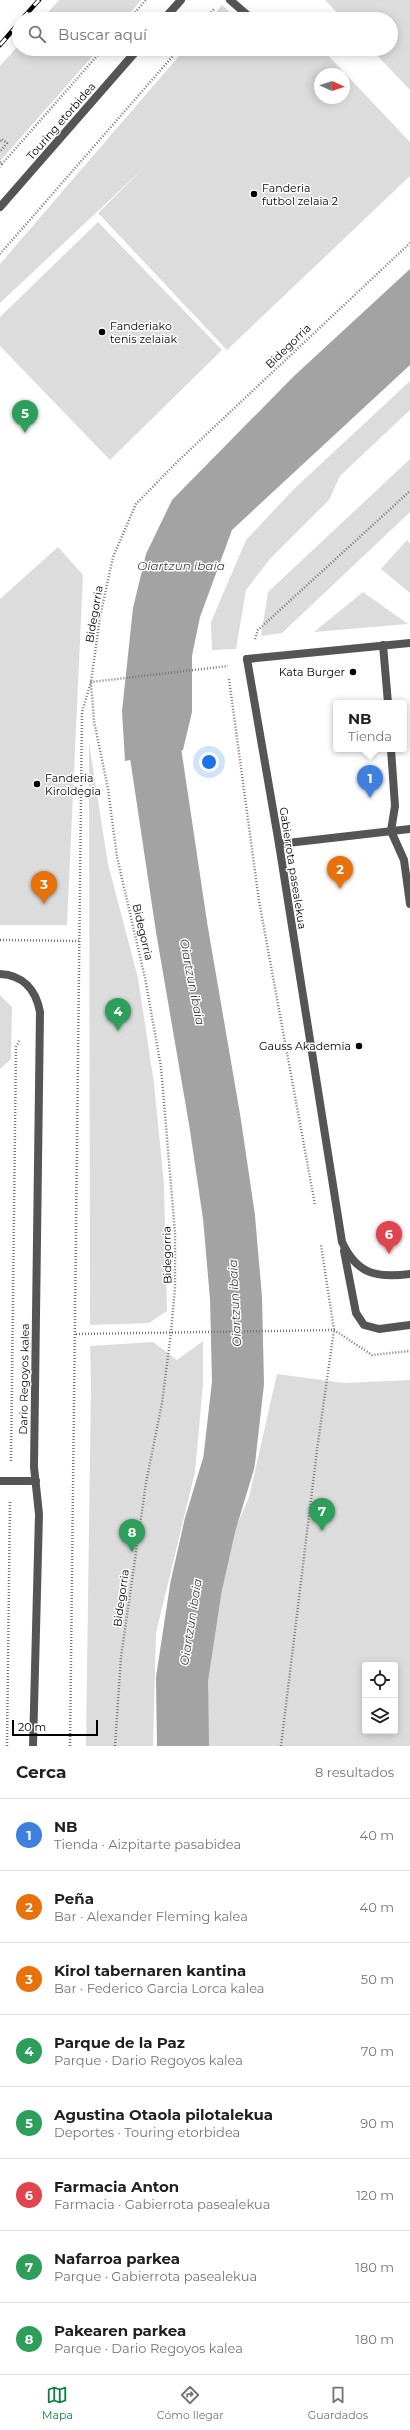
<!DOCTYPE html>
<html lang="es">
<meta charset="utf-8">
<style>
body{margin:0;font-family:Montserrat,sans-serif;background:#f2f2f2;color:#202124}
.controls{position:absolute;right:12px;bottom:12px;display:grid;overflow:hidden;border-radius:4px;box-shadow:0 2px 10px #0003}
.controls button{width:36px;height:36px;display:grid;place-items:center;padding:0;border:0;border-bottom:1px solid #e0e0e0;background:#fff;color:#202124;font:20px sans-serif}
.compass{position:absolute;left:314px;top:68px;width:36px;height:36px;border-radius:50%;background:#fff;box-shadow:0 2px 10px #0003;rotate:93deg}
.scale{position:absolute;left:12px;bottom:10px;width:86px;box-sizing:border-box;padding-left:4px;border:2px solid #000;border-top:0;font-size:11px;line-height:14px;white-space:nowrap;color:#000;-webkit-text-stroke:3px #fff;paint-order:stroke}
.you{position:absolute;left:209px;top:762px;width:14px;height:14px;margin:-10px;border:3px solid #fff;border-radius:50%;background:#1a73e8;box-shadow:0 0 0 6px #1a73e833}
.badge{display:grid;place-items:center;width:26px;height:26px;border-radius:50%;background:#0b8043;color:#fff;font-size:13px;font-weight:700}
.pin{position:absolute;translate:-50% -33px;filter:drop-shadow(0 1px 2px #0008)}
.pin::after{content:'';position:absolute;top:21px;width:14px;height:12px;background:inherit;clip-path:polygon(0 0,100% 0,50% 100%)}
.popup{position:absolute;left:333px;top:700px;width:74px;height:52px;box-sizing:border-box;display:grid;place-content:center;border-radius:4px;background:#fff;filter:drop-shadow(0 1px 3px #0005);font-size:13px;white-space:nowrap;color:#757577}
.popup b{font-size:15px;color:#202124}
.popup::after{content:'';position:absolute;left:50%;top:100%;margin-left:-8px;border:8px solid transparent;border-top-color:#fff}
.list{margin:0;padding:0;list-style:none}
h2{display:flex;justify-content:space-between;align-items:center;height:52px;margin:0;padding:0 16px;font-size:17px}
h2 small{font-size:13px;font-weight:400;color:#757577}
.list li{display:grid;grid-template-columns:26px 1fr auto;gap:12px;align-items:center;box-sizing:border-box;height:72px;padding:0 16px;border-top:1px solid #e0e0e0}
.list b{display:block;font-size:15px;white-space:nowrap}
.list p{margin:0;font-size:13px;white-space:nowrap;color:#757577}
.list em{font-size:13px;font-style:normal;color:#757577}
.icon{flex:none;width:22px;height:22px;fill:none;stroke:currentColor;stroke-width:2;stroke-linecap:round;stroke-linejoin:round}
.map{position:relative;flex:none;width:410px;height:1746px;overflow:hidden}
.search{position:absolute;background:#fff;box-shadow:0 2px 10px #0003;left:12px;right:12px;top:12px;height:44px;display:flex;align-items:center;gap:10px;box-sizing:border-box;padding:0 14px;border-radius:22px;color:#757577;font-size:15px}
.sheet{height:628px;background:#fff}
nav{display:flex;justify-content:space-around;align-items:center;box-sizing:border-box;height:56px;border-top:1px solid #e0e0e0;background:#fff;font-size:11px;color:#757577}
nav a{display:grid;justify-items:center;gap:2px}
nav .on{color:#0b8043}
.map>svg:first-child{display:block}
.green{fill:#dcdcdc;fill-rule:evenodd}
.water{fill:#a3a3a3}
.lines{fill:none;stroke-linecap:round;stroke-linejoin:round}
.river{stroke:#a3a3a3;stroke-width:52}
.path{stroke:#777;stroke-width:2.5;stroke-dasharray:1 2;stroke-linecap:butt}
.service{stroke:#555;stroke-width:8}
.pedestrian{stroke:#555;stroke-width:8}
.minor{stroke:#555;stroke-width:8}
.rail-casing{stroke:#000;stroke-width:4.5}
.rail{stroke:#fff;stroke-width:3;stroke-dasharray:9;stroke-linecap:butt}
.poi-dot{fill:#000;stroke:#fff;stroke-width:1.5}
.labels{text-anchor:middle;stroke-width:3;stroke-linejoin:round;paint-order:stroke}
.street-label{font-size:11px;fill:#000;stroke:#fff}
.poi-label{font-size:11px;fill:#000;stroke:#fff;text-anchor:start}
.water-label{font-size:12px;font-style:italic;fill:#444;stroke:#fff}
</style>
<div class="map">
<svg width="410" height="1746" viewBox="0 0 410 1746">
<rect width="100%" height="100%" fill="#fff"/>
<g class="green">
<path d="M59,0H141L125,19H42Z"/>
<path d="M325,0H410V90L371,49H391V19H343Z"/>
<path d="M222,5L237,19H211Z"/>
<path d="M19,45V49H99L0,161V66Z"/>
<path d="M185,49H322L410,142V176L227,350L98,213L147,165L0,303V264ZM320,74H344V98H320Z"/>
<path d="M98,222L222,350L110,460L0,346V317Z"/>
<path d="M410,381V410L340,476L329,500L269,560L246,590L236,649L212,650L211,622L246,540L294,489Z"/>
<path d="M410,459V512L282,633L261,636L268,592Z"/>
<path d="M407,540L410,544V593L381,569Z"/>
<path d="M58,547L83,575L67,925H0V599Z"/>
<path d="M363,592L408,624L314,632Z"/>
<path d="M89,743L108,864L138,978L154,1083L164,1184L167,1311L149,1323L90,1325Z"/>
<path d="M0,995L12,1007L11,1059L0,1069Z"/>
<path d="M203,1341V1384L195,1472L156,1633L153,1746H86L91,1383L90,1346L153,1342L177,1360Z"/>
<path d="M277,1374L344,1383L410,1380V1746H195L194,1722L200,1631L220,1564L249,1497ZM365,1665H395V1731H365Z"/>
</g>
<path class="water" d="M410,269V365L232,530L200,617L192,656V712L183,750L125,761L122,711L133,608L146,554L172,500L294,376Z"/>
<g class="lines">
<path class="river" d="M154,686L151,711L156,756L182,930L215,1122L229,1217L236,1298L238,1383L229,1462L210,1525L196,1587L182,1679L183,1746"/>
<g class="path">
<path d="M129,19L146,0"/>
<path d="M205,19L214,9"/>
<path d="M0,141L2,139L7,143L0,152"/>
<path d="M0,162L2,164L0,167"/>
<path d="M2,164L103,49"/>
<path d="M0,254L179,49"/>
<path d="M255,639L258,630L410,491"/>
<path d="M229,679L259,901L315,1205"/>
<path d="M0,940L81,941"/>
<path d="M76,1334L334,1330L372,1355L410,1351"/>
<path d="M11,1461L16,1047L20,1039"/>
<path d="M7,1746L10,1500"/>
<path d="M70,1746L82,712L91,682L228,666"/>
<path d="M115,1746L121,1657L146,1483L162,1403L171,1333L175,1287V1233L161,1067L145,978L117,857L108,789L94,721L91,682L100,617L113,557L136,504L178,461L410,243"/>
<path d="M281,1746L317,1450L334,1330L321,1245"/>
</g>
<g class="service">
<path d="M230,0L252,19"/>
<path d="M0,1481H36"/>
</g>
<g class="pedestrian">
<path d="M383,645L388,703"/>
<path d="M247,659L410,643"/>
<path d="M391,749L395,806L391,831L404,860L410,904"/>
</g>
<g class="minor">
<path d="M164,19L181,0"/>
<path d="M0,207L138,49"/>
<path d="M247,659L279,844L342,1242C357,1275 377,1278 410,1274"/>
<path d="M279,844L410,829"/>
<path d="M0,974C23,975 36,990 40,1012L34,1467L39,1514L33,1746"/>
<path d="M344,1251L356,1313L364,1325L379,1329L410,1325"/>
</g>
<defs>
<g id="rail">
<path d="M22,19L39,0"/>
<path d="M0,45L19,23"/>
</g>
</defs>
<use href="#rail" class="rail-casing"/>
<use href="#rail" class="rail"/>
</g>
<g class="poi-dot">
<circle cx="254" cy="194" r="4"/>
<circle cx="102" cy="332" r="4"/>
<circle cx="353" cy="672" r="4"/>
<circle cx="37" cy="784" r="4"/>
<circle cx="359" cy="1046" r="4"/>
</g>
<g class="labels">
<g class="street-label">
<text transform="translate(61 121) rotate(-49)" y="4">Touring etorbidea</text>
<text transform="translate(288 346) rotate(-44)" y="4">Bidegorria</text>
<text transform="translate(94 614) rotate(-80)" y="4">Bidegorria</text>
<text transform="translate(293 868) rotate(81)" y="4">Gabierrota pasealekua</text>
<text transform="translate(143 932) rotate(77)" y="4">Bidegorria</text>
<text transform="translate(167 1255) rotate(-91)" y="4">Bidegorria</text>
<text transform="translate(24 1379) rotate(-89)" y="4">Dario Regoyos kalea</text>
<text transform="translate(121 1598) rotate(-82)" y="4">Bidegorria</text>
</g>
<g class="poi-label">
<text x="262" y="192">Fanderia<tspan x="262" dy="13">futbol zelaia 2</tspan></text>
<text x="110" y="330">Fanderiako<tspan x="110" dy="13">tenis zelaiak</tspan></text>
<text x="345" y="676" text-anchor="end">Kata Burger</text>
<text x="45" y="782">Fanderia<tspan x="45" dy="13">Kiroldegia</tspan></text>
<text x="351" y="1050" text-anchor="end">Gauss Akademia</text>
</g>
<g class="water-label">
<text x="181" y="570">Oiartzun ibaia</text>
<text transform="translate(192 982) rotate(79)" y="4">Oiartzun ibaia</text>
<text transform="translate(235 1303) rotate(-93)" y="4">Oiartzun ibaia</text>
<text transform="translate(191 1622) rotate(-81)" y="4">Oiartzun ibaia</text>
</g>
</g>
</svg>
<div class="controls">
<button><svg class="icon" aria-label="locate" viewBox="0 0 24 24"><circle cx="12" cy="12" r="6"/><path d="M12 2v4M12 18v4M2 12h4M18 12h4"/></svg></button>
<button><svg class="icon" aria-label="layers" viewBox="0 0 24 24"><path d="M12 4l9 5-9 5-9-5zM3 14l9 5 9-5"/></svg></button>
</div>
<svg class="compass" viewBox="-18 -18 36 36"><path d="M0-13l5 13h-10z" fill="#e53935"/><path d="M0 13l5-13h-10z" fill="#757577"/></svg>
<div class="scale">20 m</div>
<div class="you"></div>
<div class="pin badge" style="left:370px;top:798px;background:#3f7fe0">1</div>
<div class="popup"><b>NB</b>Tienda</div>
<div class="pin badge" style="left:340px;top:889px;background:#e8710a">2</div>
<div class="pin badge" style="left:44px;top:904px;background:#e8710a">3</div>
<div class="pin badge" style="left:118px;top:1031px;background:#2e9e5b">4</div>
<div class="pin badge" style="left:25px;top:433px;background:#2e9e5b">5</div>
<div class="pin badge" style="left:389px;top:1254px;background:#e0444e">6</div>
<div class="pin badge" style="left:322px;top:1531px;background:#2e9e5b">7</div>
<div class="pin badge" style="left:132px;top:1552px;background:#2e9e5b">8</div>
<div class="search"><svg class="icon" aria-label="search" viewBox="0 0 24 24"><circle cx="10" cy="10" r="6"/><path d="M15 15l6 6"/></svg>Buscar aquí</div>
</div>
<section class="sheet">
<h2>Cerca<small>8 resultados</small></h2>
<ul class="list">
<li><span class="badge" style="background:#3f7fe0">1</span><div><b>NB</b><p>Tienda · Aizpitarte pasabidea</p></div><em>40 m</em></li>
<li><span class="badge" style="background:#e8710a">2</span><div><b>Peña</b><p>Bar · Alexander Fleming kalea</p></div><em>40 m</em></li>
<li><span class="badge" style="background:#e8710a">3</span><div><b>Kirol tabernaren kantina</b><p>Bar · Federico Garcia Lorca kalea</p></div><em>50 m</em></li>
<li><span class="badge" style="background:#2e9e5b">4</span><div><b>Parque de la Paz</b><p>Parque · Dario Regoyos kalea</p></div><em>70 m</em></li>
<li><span class="badge" style="background:#2e9e5b">5</span><div><b>Agustina Otaola pilotalekua</b><p>Deportes · Touring etorbidea</p></div><em>90 m</em></li>
<li><span class="badge" style="background:#e0444e">6</span><div><b>Farmacia Anton</b><p>Farmacia · Gabierrota pasealekua</p></div><em>120 m</em></li>
<li><span class="badge" style="background:#2e9e5b">7</span><div><b>Nafarroa parkea</b><p>Parque · Gabierrota pasealekua</p></div><em>180 m</em></li>
<li><span class="badge" style="background:#2e9e5b">8</span><div><b>Pakearen parkea</b><p>Parque · Dario Regoyos kalea</p></div><em>180 m</em></li>
</ul>
</section>
<nav>
<a class="on"><svg class="icon" aria-label="map" viewBox="0 0 24 24"><path d="M3 6l6-2 6 2 6-2v14l-6 2-6-2-6 2zM9 4v14M15 6v14"/></svg>Mapa</a>
<a><svg class="icon" aria-label="directions" viewBox="0 0 24 24"><path d="M12 3l9 9-9 9-9-9zM9 14v-3h6M13 9l2 2-2 2"/></svg>Cómo llegar</a>
<a><svg class="icon" aria-label="saved" viewBox="0 0 24 24"><path d="M7 4h10v16l-5-4-5 4z"/></svg>Guardados</a>
</nav>
